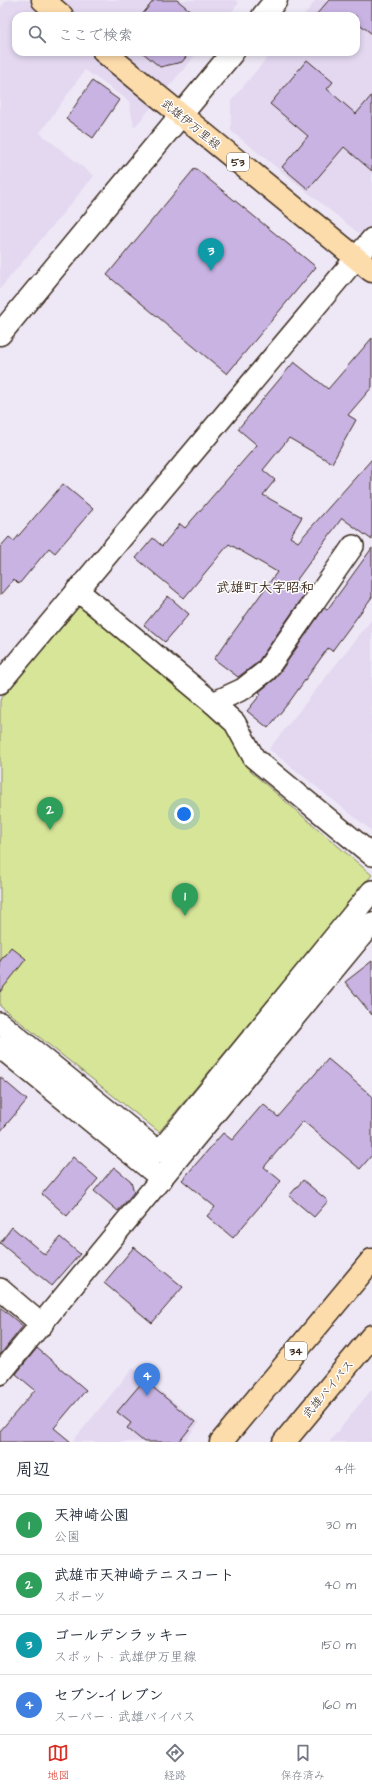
<!DOCTYPE html>
<html lang="ja">
<meta charset="utf-8">
<style>
body{margin:0;font-family:"Architects Daughter","Klee One",sans-serif;background:#f6f6f7;color:#1f2937}
.you{position:absolute;left:184px;top:814px;width:14px;height:14px;margin:-10px;border:3px solid #fff;border-radius:50%;background:#1a73e8;box-shadow:0 0 0 6px #1a73e833}
.badge{display:grid;place-items:center;width:26px;height:26px;border-radius:50%;background:#d93025;color:#fff;font-size:13px;font-weight:700}
.pin{position:absolute;translate:-50% -33px;filter:drop-shadow(0 1px 2px #0008)}
.pin::after{content:'';position:absolute;top:21px;width:14px;height:12px;background:inherit;clip-path:polygon(0 0,100% 0,50% 100%)}
.list{margin:0;padding:0;list-style:none}
h2{display:flex;justify-content:space-between;align-items:center;height:52px;margin:0;padding:0 16px;font-size:17px}
h2 small{font-size:13px;font-weight:400;color:#747a83}
.list li{display:grid;grid-template-columns:26px 1fr auto;gap:12px;align-items:center;box-sizing:border-box;height:60px;padding:0 16px;border-top:1px solid #e0e1e3}
.list b{display:block;font-size:15px;white-space:nowrap}
.list p{margin:0;font-size:13px;white-space:nowrap;color:#747a83}
.list em{font-size:13px;font-style:normal;color:#747a83}
.icon{flex:none;width:22px;height:22px;fill:none;stroke:currentColor;stroke-width:2;stroke-linecap:round;stroke-linejoin:round}
.map{position:relative;flex:none;width:372px;height:1442px;overflow:hidden}
.search{position:absolute;background:#fff;box-shadow:0 2px 6px #0003;left:12px;right:12px;top:12px;height:44px;display:flex;align-items:center;gap:10px;box-sizing:border-box;padding:0 14px;border-radius:12px;color:#747a83;font-size:15px}
.sheet{height:292px;background:#fff}
nav{display:flex;justify-content:space-around;align-items:center;box-sizing:border-box;height:56px;border-top:1px solid #e0e1e3;background:#fff;font-size:11px;color:#747a83}
nav a{display:grid;justify-items:center;gap:2px}
nav .on{color:#d93025}
.map>svg:first-child{display:block}
.built{fill:#e3d8f0}
.green{fill:#d6e598;stroke:#88885b}
.building{fill:#c8b3e2;stroke:#3b2a1e}
.lines{fill:none;stroke-linecap:round;stroke-linejoin:round}
.street-casing{stroke:#3b2a1e;stroke-width:24}
.secondary-casing{stroke:#3b2a1e;stroke-width:25}
.primary-casing{stroke:#3b2a1e;stroke-width:25}
.highway-casing{stroke:#3b2a1e;stroke-width:25}
.street{stroke:#fff;stroke-width:21}
.secondary{stroke:#fff;stroke-width:22}
.primary{stroke:#fddcac;stroke-width:22}
.highway{stroke:#fddcac;stroke-width:22}
.labels{text-anchor:middle;stroke-width:3;stroke-linejoin:round;paint-order:stroke}
.shield{fill:#fff;stroke:#766a62;stroke-width:1}
.shield-label{font-size:11px;font-weight:bold;fill:#3b2a1e}
.street-label{font-size:12px;fill:#3b2a1e;stroke:#fff}
.quarter-label{font-size:14px;font-weight:bold;fill:#3b2a1e;stroke:#fff}
</style>
<div class="map">
<svg width="372" height="1442" viewBox="0 0 372 1442">
<rect width="100%" height="100%" fill="#eee8f6"/>
<filter id="ink" filterUnits="userSpaceOnUse"><feTurbulence type="fractalNoise" baseFrequency=".025" numOctaves="2"/><feDisplacementMap in="SourceGraphic" scale="8" xChannelSelector="R" yChannelSelector="G"/><feConvolveMatrix kernelMatrix="1 2 1 2 8 2 1 2 1" color-interpolation-filters="sRGB"/></filter>
<g filter="url(#ink)">
<g class="built">
<path d="M7,0H235L239,3L228,16H16V52H198L134,128L129,101L85,70L40,133L94,176L0,289V8Z"/>
<path d="M316,0H372V244L231,131V101L272,52H356V16H303Z"/>
<path d="M372,619V831L269,749Z"/>
<path d="M133,1368L199,1423L184,1442H72Z"/>
<path d="M372,1389V1442H329Z"/>
</g>
<path class="green" d="M78,605L223,724L251,772L372,875L159,1132L0,1006V700Z"/>
<g class="building">
<path d="M154,0H177L197,16H141Z"/>
<path d="M329,0H372V34L357,22L356,23V16H315Z"/>
<path d="M142,52H190L182,62L160,67Z"/>
<path d="M307,60L333,82L327,89L356,114L372,95V171L344,147L308,189L282,167L308,136L270,104Z"/>
<path d="M92,81L119,100L93,138L66,119Z"/>
<path d="M195,168L316,267L227,374L107,275Z"/>
<path d="M372,338V387L348,415L356,420L332,463L289,438L263,470L275,480L263,495L302,517L290,537L298,542L372,459V540L342,518L293,585L305,594L257,663L238,677L214,659L277,572L229,544L184,598L136,558L153,538L162,546L180,524L185,528L257,445L238,429L294,362L328,389Z"/>
<path d="M63,484L93,509L55,553L49,548L19,584L14,579L0,595V547L9,537L14,541Z"/>
<path d="M372,548V597L332,651L328,648L290,701L268,728L247,711L261,694L259,692L276,678L324,608L327,610Z"/>
<path d="M168,596L189,614L165,642L144,625Z"/>
<path d="M11,947L26,959L0,992V961Z"/>
<path d="M372,961V1015L345,982Z"/>
<path d="M328,1059L372,1096V1155L360,1169L303,1121L264,1167L281,1181L233,1238L207,1216L215,1207L182,1180L223,1133L232,1140L263,1104L278,1117Z"/>
<path d="M0,1077L27,1100L0,1132Z"/>
<path d="M73,1157L98,1179L67,1216L42,1194Z"/>
<path d="M114,1167L131,1181L134,1192L118,1211L94,1191Z"/>
<path d="M303,1180L328,1201L314,1217L289,1196Z"/>
<path d="M12,1227L45,1255L60,1237L80,1254L52,1286L0,1243Z"/>
<path d="M134,1247L183,1287L152,1323L104,1283Z"/>
<path d="M0,1307L23,1326L0,1355Z"/>
<path d="M37,1348L86,1390L54,1428L71,1442H0V1431L35,1390L16,1374Z"/>
<path d="M144,1380L195,1422L179,1442H144L127,1428L131,1423L117,1412Z"/>
</g>
<g class="lines">
<defs>
<g id="street">
<path d="M77,590L213,703L235,723L254,758L372,855"/>
<path d="M0,683L372,239"/>
<path d="M213,703L243,689L266,671L353,546"/>
<path d="M0,1023L159,1152L372,891"/>
<path d="M0,1047L162,1179"/>
<path d="M0,1289L42,1325"/>
<path d="M0,1374L372,923"/>
</g>
<g id="secondary">
<path d="M263,16L276,0"/>
<path d="M0,334L233,52"/>
</g>
<g id="primary">
<path d="M43,0L62,16"/>
<path d="M104,52L372,271"/>
</g>
<g id="highway">
<path d="M221,1442L372,1260"/>
<path d="M284,1442L372,1336"/>
</g>
</defs>
<use href="#street" class="street-casing"/>
<use href="#secondary" class="secondary-casing"/>
<use href="#primary" class="primary-casing"/>
<use href="#highway" class="highway-casing"/>
<use href="#street" class="street"/>
<use href="#secondary" class="secondary"/>
<use href="#primary" class="primary"/>
<use href="#highway" class="highway"/>
</g>
</g>
<g class="labels">
<g class="shield">
<rect x="227" y="153" width="22" height="18" rx="3"/>
<rect x="285" y="1342" width="22" height="18" rx="3"/>
</g>
<g class="shield-label">
<text x="238" y="166">53</text>
<text x="296" y="1355">34</text>
</g>
<g class="street-label">
<text transform="translate(191 124) rotate(39)" y="4">武雄伊万里線</text>
<text transform="translate(328 1389) rotate(-50)" y="4">武雄バイパス</text>
</g>
<g class="quarter-label">
<text x="265" y="592">武雄町大字昭和</text>
</g>
</g>
</svg>
<div class="you"></div>
<div class="pin badge" style="left:185px;top:916px;background:#2e9e5b">1</div>
<div class="pin badge" style="left:50px;top:830px;background:#2e9e5b">2</div>
<div class="pin badge" style="left:211px;top:271px;background:#0f9aa8">3</div>
<div class="pin badge" style="left:147px;top:1396px;background:#3f7fe0">4</div>
<div class="search"><svg class="icon" aria-label="search" viewBox="0 0 24 24"><circle cx="10" cy="10" r="6"/><path d="M15 15l6 6"/></svg>ここで検索</div>
</div>
<section class="sheet">
<h2>周辺<small>4件</small></h2>
<ul class="list">
<li><span class="badge" style="background:#2e9e5b">1</span><div><b>天神崎公園</b><p>公園</p></div><em>30 m</em></li>
<li><span class="badge" style="background:#2e9e5b">2</span><div><b>武雄市天神崎テニスコート</b><p>スポーツ</p></div><em>40 m</em></li>
<li><span class="badge" style="background:#0f9aa8">3</span><div><b>ゴールデンラッキー</b><p>スポット · 武雄伊万里線</p></div><em>150 m</em></li>
<li><span class="badge" style="background:#3f7fe0">4</span><div><b>セブン-イレブン</b><p>スーパー · 武雄バイパス</p></div><em>160 m</em></li>
</ul>
</section>
<nav>
<a class="on"><svg class="icon" aria-label="map" viewBox="0 0 24 24"><path d="M3 6l6-2 6 2 6-2v14l-6 2-6-2-6 2zM9 4v14M15 6v14"/></svg>地図</a>
<a><svg class="icon" aria-label="directions" viewBox="0 0 24 24"><path d="M12 3l9 9-9 9-9-9zM9 14v-3h6M13 9l2 2-2 2"/></svg>経路</a>
<a><svg class="icon" aria-label="saved" viewBox="0 0 24 24"><path d="M7 4h10v16l-5-4-5 4z"/></svg>保存済み</a>
</nav>
